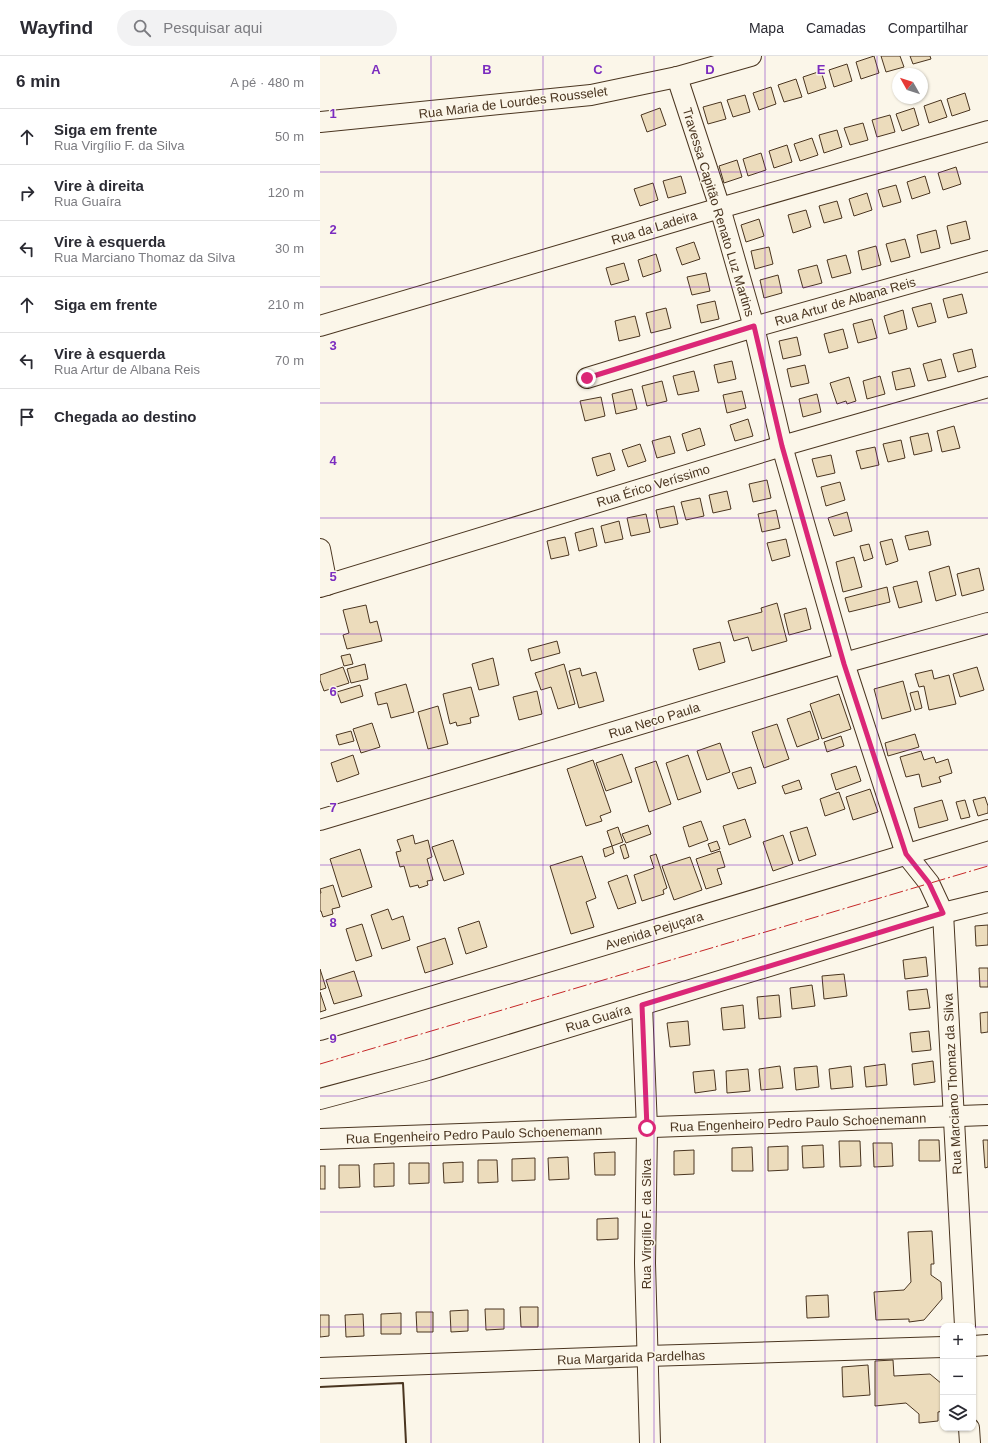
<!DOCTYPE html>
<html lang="pt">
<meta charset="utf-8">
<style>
body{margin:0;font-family:Helvetica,sans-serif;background:#f2f2f3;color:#2b2b33}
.controls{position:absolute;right:12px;bottom:12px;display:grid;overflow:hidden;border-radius:8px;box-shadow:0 1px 3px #0004}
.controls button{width:36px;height:36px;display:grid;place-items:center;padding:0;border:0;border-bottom:1px solid #e1e1e2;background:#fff;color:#2b2b33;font:20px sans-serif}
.compass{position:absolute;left:572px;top:12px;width:36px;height:36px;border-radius:50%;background:#fff;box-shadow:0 1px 3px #0004;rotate:309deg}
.stop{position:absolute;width:12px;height:12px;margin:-9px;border:3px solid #db2777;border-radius:50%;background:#fff}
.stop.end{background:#db2777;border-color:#fff;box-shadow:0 1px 4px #0008}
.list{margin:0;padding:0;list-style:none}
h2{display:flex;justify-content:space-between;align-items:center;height:52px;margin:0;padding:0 16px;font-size:17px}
h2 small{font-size:13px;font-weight:400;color:#7c7c81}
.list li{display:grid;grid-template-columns:26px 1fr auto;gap:12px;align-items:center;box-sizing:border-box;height:56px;padding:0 16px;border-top:1px solid #e1e1e2}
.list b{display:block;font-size:15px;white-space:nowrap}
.list p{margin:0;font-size:13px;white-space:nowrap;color:#7c7c81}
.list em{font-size:13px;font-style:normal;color:#7c7c81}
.icon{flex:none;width:22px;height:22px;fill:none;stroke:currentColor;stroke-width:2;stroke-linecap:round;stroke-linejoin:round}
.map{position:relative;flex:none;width:668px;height:1387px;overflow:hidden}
header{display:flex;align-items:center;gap:24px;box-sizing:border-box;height:56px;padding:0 20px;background:#fff;border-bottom:1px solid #e1e1e2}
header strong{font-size:19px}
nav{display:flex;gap:22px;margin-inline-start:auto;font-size:14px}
.search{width:280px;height:36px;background:#f2f2f3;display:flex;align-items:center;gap:10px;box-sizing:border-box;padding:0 14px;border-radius:22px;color:#7c7c81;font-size:15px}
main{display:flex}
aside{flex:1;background:#fff}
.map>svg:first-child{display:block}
.building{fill:#ecdcbc;stroke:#4a3520}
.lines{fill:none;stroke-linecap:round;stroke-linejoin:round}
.minor-casing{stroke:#4a3520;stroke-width:22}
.minor{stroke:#fbf6e9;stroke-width:20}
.wall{stroke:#4a3520;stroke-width:2}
.power{stroke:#c62828;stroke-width:1;stroke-dasharray:14 3 2 3;stroke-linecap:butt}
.route{stroke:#db2777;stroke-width:5}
.grid{fill:none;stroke:#7b2cbf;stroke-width:1;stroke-opacity:0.55}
.labels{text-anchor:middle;stroke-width:3;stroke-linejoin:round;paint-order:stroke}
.street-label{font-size:13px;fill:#4a3520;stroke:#fbf6e9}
.grid-label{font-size:13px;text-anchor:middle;font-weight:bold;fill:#7b2cbf;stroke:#fbf6e9;stroke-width:3;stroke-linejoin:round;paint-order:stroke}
</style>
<header>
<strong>Wayfind</strong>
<div class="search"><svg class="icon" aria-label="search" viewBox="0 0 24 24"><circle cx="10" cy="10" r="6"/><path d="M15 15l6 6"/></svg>Pesquisar aqui</div>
<nav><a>Mapa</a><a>Camadas</a><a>Compartilhar</a></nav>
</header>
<main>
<aside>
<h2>6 min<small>A pé · 480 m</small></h2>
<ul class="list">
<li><svg class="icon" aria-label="ahead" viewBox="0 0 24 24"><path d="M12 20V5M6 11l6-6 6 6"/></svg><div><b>Siga em frente</b><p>Rua Virgílio F. da Silva</p></div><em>50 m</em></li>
<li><svg class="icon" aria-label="right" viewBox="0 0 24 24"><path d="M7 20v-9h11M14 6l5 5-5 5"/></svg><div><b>Vire à direita</b><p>Rua Guaíra</p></div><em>120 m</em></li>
<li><svg class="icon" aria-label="left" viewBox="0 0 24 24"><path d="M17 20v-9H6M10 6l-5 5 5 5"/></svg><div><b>Vire à esquerda</b><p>Rua Marciano Thomaz da Silva</p></div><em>30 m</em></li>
<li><svg class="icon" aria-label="ahead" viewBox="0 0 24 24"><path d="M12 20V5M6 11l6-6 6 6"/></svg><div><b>Siga em frente</b></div><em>210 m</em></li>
<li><svg class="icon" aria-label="left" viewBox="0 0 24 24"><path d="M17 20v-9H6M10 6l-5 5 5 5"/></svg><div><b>Vire à esquerda</b><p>Rua Artur de Albana Reis</p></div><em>70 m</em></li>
<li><svg class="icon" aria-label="arrive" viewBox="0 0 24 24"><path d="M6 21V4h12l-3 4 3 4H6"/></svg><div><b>Chegada ao destino</b></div></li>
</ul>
</aside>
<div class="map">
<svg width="668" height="1387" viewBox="0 0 668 1387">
<rect width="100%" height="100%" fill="#fbf6e9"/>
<g class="building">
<path d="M554,0L559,17L541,23L536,6Z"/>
<path d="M561,0H580L584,11L566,16Z"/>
<path d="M590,0H610L611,3L593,8Z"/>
<path d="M527,8L532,25L514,31L509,14Z"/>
<path d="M501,15L506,32L488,38L483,21Z"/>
<path d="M476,23L482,41L464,46L458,29Z"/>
<path d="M451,31L456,48L439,54L433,37Z"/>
<path d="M645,37L650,54L632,60L627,43Z"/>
<path d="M425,39L430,56L413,61L407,44Z"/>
<path d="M621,44L627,61L609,67L604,50Z"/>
<path d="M401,46L406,63L388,68L383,51Z"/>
<path d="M340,52L346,69L327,76L321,59Z"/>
<path d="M594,52L599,69L582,75L576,58Z"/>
<path d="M570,59L575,76L557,81L552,64Z"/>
<path d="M543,67L548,84L530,89L524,72Z"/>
<path d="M517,74L522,91L504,97L499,79Z"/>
<path d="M492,82L498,99L480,105L474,88Z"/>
<path d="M467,89L472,106L454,112L449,95Z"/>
<path d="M441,97L446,114L428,120L423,103Z"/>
<path d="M417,104L422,121L404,127L399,110Z"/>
<path d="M636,111L641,128L623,134L618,117Z"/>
<path d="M361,120L366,137L348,142L343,125Z"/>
<path d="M605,120L610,137L592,143L587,126Z"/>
<path d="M333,127L338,144L320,150L314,133Z"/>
<path d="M576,129L581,146L563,151L558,134Z"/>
<path d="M547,137L552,154L534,160L529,143Z"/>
<path d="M517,145L522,162L504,167L499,150Z"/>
<path d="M486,154L491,171L473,177L468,159Z"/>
<path d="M439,163L444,180L426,186L421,169Z"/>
<path d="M646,165L650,183L631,188L627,170Z"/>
<path d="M616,174L620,192L601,197L597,179Z"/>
<path d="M585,183L590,201L571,206L566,188Z"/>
<path d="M374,186L380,203L362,209L356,192Z"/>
<path d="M556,190L561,209L542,214L538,195Z"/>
<path d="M449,191L453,208L435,213L431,195Z"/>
<path d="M336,198L341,215L323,221L318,204Z"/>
<path d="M526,199L531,217L512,222L507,204Z"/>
<path d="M304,207L309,224L291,229L286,212Z"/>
<path d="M497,209L502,227L483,232L478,214Z"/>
<path d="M386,217L390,235L372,239L367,221Z"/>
<path d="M458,219L462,237L444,242L440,224Z"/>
<path d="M642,238L647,257L628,262L623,243Z"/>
<path d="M395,245L399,263L381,267L377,249Z"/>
<path d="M611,247L616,266L598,271L592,252Z"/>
<path d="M346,252L351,272L331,277L326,257Z"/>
<path d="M583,254L587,273L569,278L564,260Z"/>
<path d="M315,260L320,280L299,285L295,265Z"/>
<path d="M552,263L557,282L538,287L533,268Z"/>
<path d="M523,273L528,292L509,297L504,278Z"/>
<path d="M477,281L481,299L463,303L459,285Z"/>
<path d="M652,293L656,311L638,316L633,298Z"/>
<path d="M621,303L626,321L608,325L603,308Z"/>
<path d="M412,305L416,323L398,327L394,309Z"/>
<path d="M485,309L489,327L471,331L467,313Z"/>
<path d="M590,312L595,330L576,334L572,316Z"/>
<path d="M374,315L379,335L358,339L353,320Z"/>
<path d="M560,320L565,338L547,343L543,325Z"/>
<path d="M529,321L536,345L527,348L526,345L517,348L510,327Z"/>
<path d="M342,325L347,345L327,350L322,330Z"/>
<path d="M312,333L317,353L296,358L292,338Z"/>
<path d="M422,335L426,352L407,357L403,339Z"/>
<path d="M497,338L501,356L483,361L479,343Z"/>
<path d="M281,341L285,360L265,365L260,345Z"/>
<path d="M428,363L433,380L415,385L410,369Z"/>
<path d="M634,370L640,392L622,396L617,375Z"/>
<path d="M380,372L385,389L367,395L362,378Z"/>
<path d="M608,377L612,395L594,399L590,381Z"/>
<path d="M350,380L355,397L337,402L332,385Z"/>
<path d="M581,384L585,402L568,406L563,388Z"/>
<path d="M320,388L326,405L308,411L302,394Z"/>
<path d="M555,391L559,409L541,413L536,395Z"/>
<path d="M290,397L295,414L277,420L272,402Z"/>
<path d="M511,399L515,417L497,421L492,403Z"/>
<path d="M447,424L451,442L433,446L429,428Z"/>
<path d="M520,426L525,444L506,450L501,431Z"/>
<path d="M407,435L411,453L393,457L389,439Z"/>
<path d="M380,442L384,460L366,464L361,446Z"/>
<path d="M354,450L358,468L340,472L336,454Z"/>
<path d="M456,454L460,472L442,476L438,458Z"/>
<path d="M527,456L532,475L514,480L508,462Z"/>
<path d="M326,458L330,476L311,480L307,462Z"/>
<path d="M299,465L303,483L285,487L281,470Z"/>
<path d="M273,472L277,490L259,495L255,477Z"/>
<path d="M608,475L611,489L589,494L585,480Z"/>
<path d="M245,481L249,499L231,503L227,485Z"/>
<path d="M466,483L470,500L452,505L447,487Z"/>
<path d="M572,483L578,505L566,509L560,486Z"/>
<path d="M549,488L553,502L544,505L540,490Z"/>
<path d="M534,501L542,531L523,536L516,506Z"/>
<path d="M629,510L636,539L616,545L609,516Z"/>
<path d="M659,512L664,534L642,540L637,518Z"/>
<path d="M597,525L602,546L579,552L573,531Z"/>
<path d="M567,531L570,546L529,556L525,542Z"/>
<path d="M457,547L467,585L432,595L428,581L414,585L408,565L442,556L441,552Z"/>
<path d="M46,549L50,567L57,565L62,585L27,593L23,579L29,577L23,554Z"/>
<path d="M486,552L491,573L469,579L464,558Z"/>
<path d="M237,585L240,597L211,605L208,593Z"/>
<path d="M400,586L405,606L379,614L373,593Z"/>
<path d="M30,598L33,608L24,610L21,600Z"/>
<path d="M173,602L179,629L159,634L152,608Z"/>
<path d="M45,608L48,623L31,627L27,613Z"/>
<path d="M244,608L255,648L238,653L231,631L221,634L215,617Z"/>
<path d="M23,611L29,627L4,635L0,624V619Z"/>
<path d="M657,611L664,634L640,641L633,618Z"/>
<path d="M260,612L262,620L276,616L284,645L259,652L249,615Z"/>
<path d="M612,614L614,623L629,619L636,648L609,654L604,630L599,631L595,618Z"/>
<path d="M583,625L591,655L562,663L554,633Z"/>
<path d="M86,628L94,656L71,662L67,647L58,649L55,637Z"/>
<path d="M40,629L43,640L21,647L17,636Z"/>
<path d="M151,631L159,660L150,662L151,667L137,670L136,666L130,668L123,638Z"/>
<path d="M217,635L222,658L199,664L193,641Z"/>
<path d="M598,635L602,652L595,654L590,637Z"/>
<path d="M519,638L531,673L502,683L490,648Z"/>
<path d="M118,650L128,688L108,693L98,656Z"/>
<path d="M490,655L499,683L477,691L467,663Z"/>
<path d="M52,667L60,691L41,697L33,673Z"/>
<path d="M457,668L469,703L444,712L432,676Z"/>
<path d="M31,675L34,685L19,689L16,679Z"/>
<path d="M595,678L599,691L568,700L565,687Z"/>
<path d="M521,680L524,690L507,696L504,686Z"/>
<path d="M400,687L410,716L387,724L377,695Z"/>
<path d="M601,695L604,704L614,701L616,707L628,703L632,717L619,721L621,726L602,731L599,718L586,721L580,701Z"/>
<path d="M302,698L312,726L286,735L276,707Z"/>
<path d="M33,699L39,718L17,726L11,707Z"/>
<path d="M368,699L381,736L358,744L346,707Z"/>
<path d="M273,704L291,756L280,760L282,765L266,770L247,713Z"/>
<path d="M336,705L351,748L329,756L315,712Z"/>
<path d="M536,710L541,725L516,734L511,718Z"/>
<path d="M431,711L436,727L418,733L412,717Z"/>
<path d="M479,724L482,733L465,738L462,730Z"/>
<path d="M550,733L558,756L533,764L526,741Z"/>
<path d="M519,736L525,753L505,760L500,743Z"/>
<path d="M665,741L668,750V757L658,760L653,744Z"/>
<path d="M622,744L628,764L599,772L594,752Z"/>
<path d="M645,744L650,761L641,763L636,746Z"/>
<path d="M425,763L431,781L409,789L403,770Z"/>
<path d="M381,765L388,784L369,791L363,771Z"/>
<path d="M328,769L331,778L306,787L302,778Z"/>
<path d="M298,771L303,786L292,790L287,775Z"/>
<path d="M487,771L496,799L479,805L470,776Z"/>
<path d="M93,779L95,788L108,784L112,801L107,803L113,824L107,825L108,829L99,832L98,829L90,831L84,810L80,811L76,796L81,795L77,784Z"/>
<path d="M463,779L473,808L453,815L443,786Z"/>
<path d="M133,784L144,818L124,825L112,791Z"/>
<path d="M397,785L400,793L391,796L388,788Z"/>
<path d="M305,788L309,801L304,803L300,790Z"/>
<path d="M292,790L294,797L285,801L283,793Z"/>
<path d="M40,793L52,831L22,841L10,803Z"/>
<path d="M400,795L405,811L397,813L402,828L386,833L376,803Z"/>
<path d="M336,798L347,832L343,834L344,838L322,845L314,819L334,812L330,800Z"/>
<path d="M262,800L276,842L266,846L274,871L251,878L230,810Z"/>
<path d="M370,801L382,834L354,844L342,810Z"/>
<path d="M307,819L316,847L298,853L288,826Z"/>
<path d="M13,829L20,851L12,853L13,858L3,861L1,855H0V837H1L0,833Z"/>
<path d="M68,853L72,864L83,860L90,884L62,893L51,859Z"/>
<path d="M159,865L167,891L146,898L138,872Z"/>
<path d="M42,868L52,900L36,905L26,873Z"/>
<path d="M668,869V889L656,890L655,870Z"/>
<path d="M125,882L133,908L105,917L97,891Z"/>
<path d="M606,901L608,920L585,923L583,904Z"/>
<path d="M659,912H668V931H660Z"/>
<path d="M0,913L6,932L0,934Z"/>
<path d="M34,915L42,940L14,948L6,924Z"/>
<path d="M524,918L527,940L504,943L502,920Z"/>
<path d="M492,929L495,950L472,953L470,932Z"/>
<path d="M607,933L610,952L589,954L587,935Z"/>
<path d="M0,936L6,954L0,956Z"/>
<path d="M459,939L461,961L439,963L437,941Z"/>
<path d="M423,949L425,972L403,974L401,952Z"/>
<path d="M668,956V976L661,977L660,957Z"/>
<path d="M368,965L370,989L350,991L347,967Z"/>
<path d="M609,975L611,994L592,996L590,977Z"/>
<path d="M613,1005L615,1026L594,1029L592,1008Z"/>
<path d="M565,1008L567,1029L546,1031L544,1011Z"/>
<path d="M460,1010L463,1032L441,1034L439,1013Z"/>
<path d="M497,1010L499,1031L476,1034L474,1012Z"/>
<path d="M531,1010L533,1031L511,1033L509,1013Z"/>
<path d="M428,1013L430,1035L407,1037L406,1015Z"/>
<path d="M394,1014L396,1034L375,1037L373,1016Z"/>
<path d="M599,1084H619L620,1105H599Z"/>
<path d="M663,1084H668V1111L665,1112Z"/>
<path d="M519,1085H540L541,1110L520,1111Z"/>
<path d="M553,1087H572L573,1110L554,1111Z"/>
<path d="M503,1089L504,1111L483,1112L482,1090Z"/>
<path d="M468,1090V1114L448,1115V1091Z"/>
<path d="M432,1091L433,1115H412V1092Z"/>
<path d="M374,1094V1118L354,1119V1095Z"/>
<path d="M295,1096V1119H275L274,1097Z"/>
<path d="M248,1101L249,1123L229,1124L228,1102Z"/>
<path d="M215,1102V1124L192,1125V1103Z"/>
<path d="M158,1104H177L178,1126L158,1127Z"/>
<path d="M143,1106V1126L124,1127L123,1107Z"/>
<path d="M74,1107V1130L54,1131V1108Z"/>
<path d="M89,1107H109V1127L89,1128Z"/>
<path d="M19,1109H39L40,1131L19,1132Z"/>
<rect x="0" y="1110" width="5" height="23"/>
<path d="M298,1162V1183L277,1184V1163Z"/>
<path d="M612,1175L614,1208H611V1219L621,1226L622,1243L604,1264L589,1266V1263L556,1264L554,1236L584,1234L591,1226L588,1176Z"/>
<path d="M508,1239L509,1261L487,1262L486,1240Z"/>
<path d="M200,1251H218V1271H201Z"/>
<path d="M165,1253H184V1273L166,1274Z"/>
<path d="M148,1254V1275L131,1276L130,1255Z"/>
<path d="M96,1256H113V1276H97Z"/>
<path d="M81,1257V1278H61V1258Z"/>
<path d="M43,1258L44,1280L26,1281L25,1259Z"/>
<path d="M0,1259H9V1280L0,1281Z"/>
<path d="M573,1304L574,1320L610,1318L622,1328L623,1355L618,1356V1365L599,1367V1358L586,1347L555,1350V1305Z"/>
<path d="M548,1309L550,1339L523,1341L522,1311Z"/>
</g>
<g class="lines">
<defs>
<g id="minor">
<path d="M357,21L400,152L434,271L462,390L524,607L586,798L609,827L623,857L645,1270"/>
<path d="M0,66L271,39L357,21L431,0"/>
<path d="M0,270L400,152L668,75"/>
<path d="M267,322L434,271L668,205"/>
<path d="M0,493L7,529"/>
<path d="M0,531L462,390L668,331"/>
<path d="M0,764L524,607L668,567"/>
<path d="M322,949L327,1072L325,1207L330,1387"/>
<path d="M0,974L668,774"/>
<path d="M0,1043L108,1014L623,857L668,846"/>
<path d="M0,1083L668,1059"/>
<path d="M653,1290L668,1289"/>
<path d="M0,1312L327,1300L623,1291"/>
<path d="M649,1372L650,1387"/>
</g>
</defs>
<use href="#minor" class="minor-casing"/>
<use href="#minor" class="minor"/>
<path class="wall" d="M0,1331L83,1327L86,1387"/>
<path class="power" d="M0,1008L668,810"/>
</g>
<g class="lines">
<path class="route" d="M267,322L434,270L462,390L524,608L586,798L609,827L623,857L322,949L327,1072"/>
</g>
<path class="grid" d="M111,0V1387M223,0V1387M334,0V1387M445,0V1387M557,0V1387M0,116H668M0,231H668M0,347H668M0,462H668M0,578H668M0,694H668M0,809H668M0,925H668M0,1040H668M0,1156H668M0,1271H623M653,1271H668"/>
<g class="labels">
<g class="street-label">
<text transform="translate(193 46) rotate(-7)" y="5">Rua Maria de Lourdes Rousselet</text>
<text transform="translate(399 156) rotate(73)" y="5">Travessa Capitão Renato Luz Martins</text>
<text transform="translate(334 171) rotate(-17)" y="5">Rua da Ladeira</text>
<text transform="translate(525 245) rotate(-16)" y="5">Rua Artur de Albana Reis</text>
<text transform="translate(333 429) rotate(-17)" y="5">Rua Érico Veríssimo</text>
<text transform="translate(334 664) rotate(-17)" y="5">Rua Neco Paula</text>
<text transform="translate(334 874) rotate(-17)" y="5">Avenida Pejuçara</text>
<text transform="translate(278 962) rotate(-17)" y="5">Rua Guaíra</text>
<text transform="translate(632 1028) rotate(-93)" y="5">Rua Marciano Thomaz da Silva</text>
<text transform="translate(478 1066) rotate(-2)" y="5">Rua Engenheiro Pedro Paulo Schoenemann</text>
<text transform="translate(154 1078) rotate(-2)" y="5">Rua Engenheiro Pedro Paulo Schoenemann</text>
<text transform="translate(326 1168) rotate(-90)" y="5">Rua Virgílio F. da Silva</text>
<text transform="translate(311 1301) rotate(-2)" y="5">Rua Margarida Pardelhas</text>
</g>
</g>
<g class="grid-label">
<text x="56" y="18">A</text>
<text x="167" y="18">B</text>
<text x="278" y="18">C</text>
<text x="390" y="18">D</text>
<text x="501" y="18">E</text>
<text x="13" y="62">1</text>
<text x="13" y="178">2</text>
<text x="13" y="294">3</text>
<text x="13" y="409">4</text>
<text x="13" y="525">5</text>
<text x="13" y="640">6</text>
<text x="13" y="756">7</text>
<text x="13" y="871">8</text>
<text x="13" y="987">9</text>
</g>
</svg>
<div class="controls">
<button>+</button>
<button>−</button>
<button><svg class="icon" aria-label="layers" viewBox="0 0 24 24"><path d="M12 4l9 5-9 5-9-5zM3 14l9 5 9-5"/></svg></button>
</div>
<svg class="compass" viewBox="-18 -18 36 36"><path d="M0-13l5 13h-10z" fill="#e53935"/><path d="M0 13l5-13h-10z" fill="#7c7c81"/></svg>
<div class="stop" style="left:327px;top:1072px"></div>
<div class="stop end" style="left:267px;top:322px"></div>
</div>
</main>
